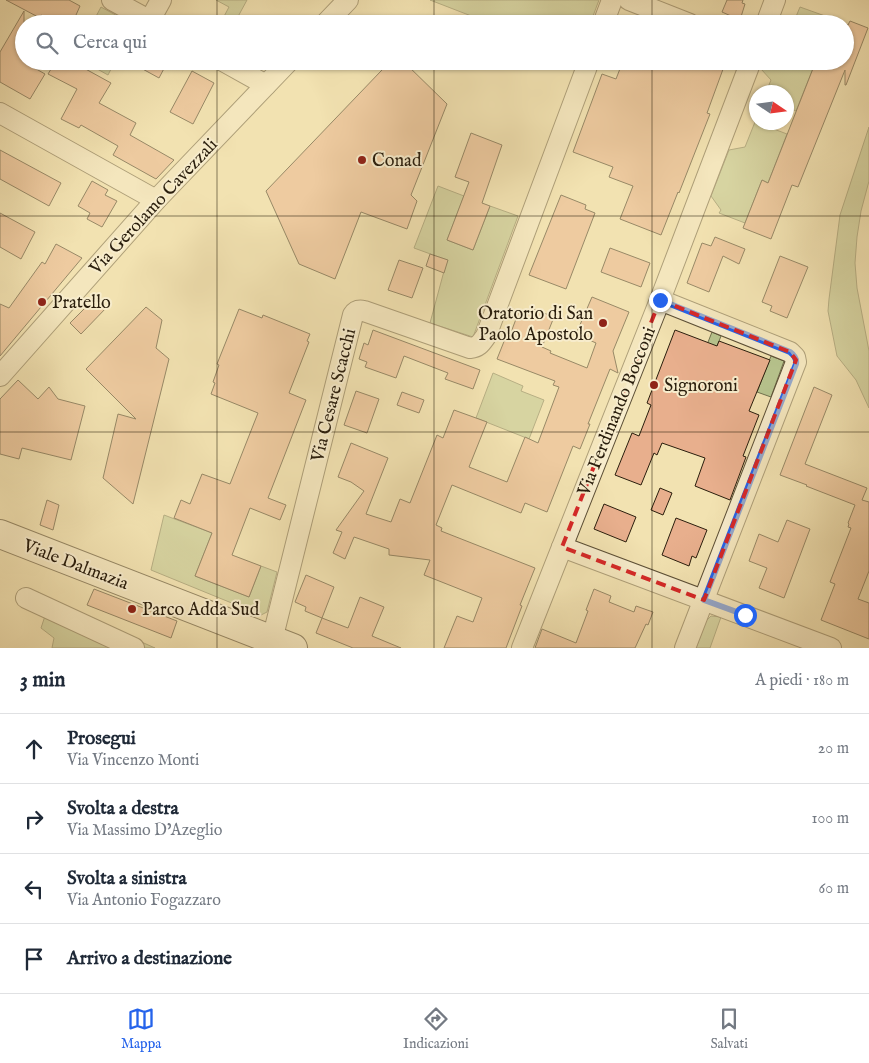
<!DOCTYPE html>
<html lang="it">
<meta charset="utf-8">
<style>
body{margin:0;font-family:"IM FELL English",serif;background:#f6f6f7;color:#1f2937}
.compass{position:absolute;left:749px;top:85px;width:45px;height:45px;border-radius:50%;background:#fff;box-shadow:0 1px 4px #0004;rotate:103deg}
.stop{position:absolute;width:15px;height:15px;margin:-11px;border:4px solid #2563eb;border-radius:50%;background:#fff}
.stop.end{background:#2563eb;border-color:#fff;box-shadow:0 1px 5px #0008}
.list{margin:0;padding:0;list-style:none}
h2{display:flex;justify-content:space-between;align-items:center;height:65px;margin:0;padding:0 20px;font-size:21px}
h2 small{font-size:16px;font-weight:400;color:#747a83}
.list li{display:grid;grid-template-columns:32px 1fr auto;gap:15px;align-items:center;box-sizing:border-box;height:70px;padding:0 20px;border-top:1px solid #e0e1e3}
.list b{display:block;font-size:19px;white-space:nowrap}
.list p{margin:0;font-size:16px;white-space:nowrap;color:#747a83}
.list em{font-size:16px;font-style:normal;color:#747a83}
.icon{flex:none;width:28px;height:28px;fill:none;stroke:currentColor;stroke-width:2;stroke-linecap:round;stroke-linejoin:round}
.map{position:relative;flex:none;width:869px;height:648px;overflow:hidden}
.search{position:absolute;background:#fff;box-shadow:0 1px 4px #0004;left:15px;right:15px;top:15px;height:55px;display:flex;align-items:center;gap:12px;box-sizing:border-box;padding:0 18px;border-radius:28px;color:#747a83;font-size:19px}
.sheet{height:345px;background:#fff}
nav{display:flex;justify-content:space-around;align-items:center;box-sizing:border-box;height:70px;border-top:1px solid #e0e1e3;background:#fff;font-size:14px;color:#747a83}
nav a{display:grid;justify-items:center;gap:2px}
nav .on{color:#2563eb}
.map>svg:first-child{display:block}
.green{fill:#b7c48e;stroke:#70714e}
.building{fill:#e8af8d;stroke:#2a1e0d}
.lines{fill:none;stroke-linecap:round;stroke-linejoin:round}
.street-casing{stroke:#5c4f36;stroke-width:22}
.secondary-casing{stroke:#2a1e0d;stroke-width:30}
.street{stroke:#f7eccc;stroke-width:20}
.secondary{stroke:#f7eccc;stroke-width:28}
.route{stroke:#2563eb;stroke-width:6}
.marked{fill:none;stroke:#d62828;stroke-width:4;stroke-dasharray:10 6;stroke-linejoin:round}
.grid{fill:none;stroke:#2a1e0d;stroke-width:1;stroke-opacity:0.55}
.poi-dot{fill:#8f2418;stroke:#f7eccc;stroke-width:2}
.labels{text-anchor:middle;stroke-width:4;stroke-linejoin:round;paint-order:stroke}
.poi-label{font-size:18px;fill:#2a1e0d;stroke:#f7eccc;text-anchor:start}
.street-label{font-size:18px;fill:#2a1e0d;stroke:#f7eccc}
</style>
<div class="map">
<svg width="869" height="648" viewBox="0 0 869 648">
<rect width="100%" height="100%" fill="#f2e2b1"/>
<filter id="stains"><feTurbulence type="fractalNoise" baseFrequency=".004" numOctaves="4"/><feColorMatrix values="0 0 0 0 .2 0 0 0 0 .09 0 0 0 0 .02 0 0 0 .5 -.17"/></filter>
<radialGradient id="worn" r=".72"><stop offset=".6" stop-color="#630" stop-opacity="0"/><stop offset="1" stop-color="#630" stop-opacity=".3"/></radialGradient>
<g class="green">
<path d="M216,0H247L234,24H220L229,7Z"/>
<path d="M430,0H599L590,24H492Z"/>
<path d="M101,7L132,24H92Z"/>
<path d="M800,7L839,21L838,24H793Z"/>
<path d="M83,61H115L108,75Z"/>
<path d="M764,61H823L820,68L814,66L796,111L787,107L786,92H766L771,80L761,69Z"/>
<path d="M755,122L787,134L768,183L762,180L745,223L719,213L721,210L711,196L729,150L745,147Z"/>
<path d="M869,127V181L861,211L857,237L855,263L857,288L869,351V408L856,380L837,356L828,311L829,299L840,215Z"/>
<path d="M438,186L464,196L447,240L473,250L490,206L518,216L473,337L430,323L447,260L414,248Z"/>
<path d="M712,332L721,336L699,392L690,388Z"/>
<path d="M771,356L784,361L771,397L757,392Z"/>
<path d="M493,373L523,386L521,391L544,400L529,439L476,418Z"/>
<path d="M164,515L212,533L195,576L249,597L261,566L277,572L267,612L261,615L151,570Z"/>
<path d="M45,616L85,617L155,648H52L54,638L41,628Z"/>
<path d="M711,616L721,617L710,648H696L706,621Z"/>
</g>
<g class="building">
<path d="M6,0H69L80,6L72,24H58L41,15L40,18Z"/>
<path d="M727,0H743L742,3L745,4L740,20L722,12Z"/>
<path d="M24,11V62L45,74L30,99L0,82V52Z"/>
<path d="M850,21L868,28L846,85H845V70L798,187L792,185L771,239L743,228L762,180L768,183L814,66L820,68L823,61H845V24L848,25Z"/>
<path d="M56,61H71L111,83L99,103L136,123L130,135L174,160L156,179L113,155L118,146L81,125L79,128L61,119L77,89L48,74Z"/>
<path d="M128,61H168L159,78Z"/>
<path d="M391,61H403L447,104L411,195L417,201L407,229L361,212L335,279L299,264L266,191L381,71Z"/>
<path d="M623,61H726L707,113L710,114L679,193L678,192L661,235L620,219L633,186L609,177L613,167L573,152L602,74L616,79Z"/>
<path d="M192,71L214,83L193,124L170,112Z"/>
<path d="M471,133L502,145L482,203L490,206L473,250L447,240L469,182L455,177Z"/>
<path d="M0,150L61,183L49,206L0,179Z"/>
<path d="M92,181L108,190L105,195L117,201L102,227L87,219L90,213L78,206Z"/>
<path d="M561,195L586,205L585,209L595,213L566,289L529,275Z"/>
<path d="M0,213L35,232L21,259L0,247Z"/>
<path d="M715,237L745,249L739,264L723,256L709,292L687,283L702,243L711,246Z"/>
<path d="M56,244L82,258L0,356V304L9,308L42,262L45,264Z"/>
<path d="M610,248L650,263L641,287L601,272Z"/>
<path d="M430,254L448,260L444,273L426,266Z"/>
<path d="M780,256L808,267L787,318L770,311L772,306L762,302Z"/>
<path d="M399,260L423,268L412,298L388,290Z"/>
<path d="M96,297L107,307L81,334L70,323Z"/>
<path d="M592,297L629,312L613,351L618,373L610,369L588,424H590L580,449L573,446L547,512L525,503L521,513L452,485L436,525L442,528L441,531L535,568L520,605L522,606L506,648H444L457,616L473,622L482,598L424,575L430,560L389,555V549L354,537L345,559L333,553L342,532L336,530L364,491L351,482L338,477L351,443L388,458L366,514L391,522L400,499L410,503L437,435L443,438L454,410L487,422L469,467L507,482L525,437L538,443L559,387L553,385L555,381L497,359L507,334L510,335L519,311L528,315L531,308L554,317L542,347L551,351L550,353L587,368L596,343L576,334Z"/>
<path d="M146,307L162,320L156,348L169,359L133,504L103,478L118,414L136,419L86,369Z"/>
<path d="M239,309L262,318L263,315L310,334L307,341L309,342L289,393L306,400L268,498L286,505L280,520L250,508L232,555L261,566L249,597L195,576L212,533L174,518L181,500L190,504L202,474L230,484L258,413L211,394L215,383L213,382L219,365L217,364Z"/>
<path d="M373,330L480,370L473,389L445,379L448,373L404,356L396,378L365,367L367,362L359,359L364,343L368,345Z"/>
<path d="M675,330L717,346L719,341L770,360L749,411L759,415L743,456L746,457L730,500L695,486L705,458L662,443L657,455L654,453L641,485L615,475L632,433L639,436L651,405L647,403Z"/>
<path d="M18,380L38,399L49,387L58,399L85,406L71,460L22,448L19,459L0,454V399Z"/>
<path d="M814,387L832,395L805,464L867,488L862,500L869,502V571L858,599L869,603V639L821,620L835,584L830,582L851,528L848,527L849,524L848,523L855,505L806,486L807,485L780,475Z"/>
<path d="M356,391L379,399L367,433L344,425Z"/>
<path d="M402,392L424,400L419,413L397,405Z"/>
<path d="M660,488L672,493L663,515L651,510Z"/>
<path d="M47,500L59,505L53,530L40,525Z"/>
<path d="M604,504L636,517L626,542L594,529Z"/>
<path d="M676,518L707,530L696,558L692,556L689,566L662,555Z"/>
<path d="M787,520L810,529L784,598L759,588L767,568L749,561L759,534L778,542Z"/>
<path d="M306,575L334,587L322,618L305,611L306,607L295,602Z"/>
<path d="M94,589L177,621L171,638L87,605Z"/>
<path d="M594,589L611,596L609,602L634,612L636,606L653,612L648,625L646,624L635,648H535L542,629L576,643L588,611L586,610Z"/>
<path d="M360,597L384,607L372,636L401,648H353L316,633L322,618L348,628Z"/>
</g>
<g class="lines">
<defs>
<g id="street">
<path d="M112,0L156,24"/>
<path d="M629,0L690,24"/>
<path d="M150,20L161,0"/>
<path d="M325,24L348,0"/>
<path d="M603,24L612,0"/>
<path d="M766,24L775,0"/>
<path d="M223,61L266,85"/>
<path d="M0,113L156,200"/>
<path d="M660,300L790,352L795,357L796,362L685,648"/>
<path d="M0,376L156,200L289,61"/>
<path d="M562,547L831,648"/>
<path d="M26,598L134,648"/>
<path d="M272,640L353,315C356,310 359,310 364,311L470,348C479,347 481,343 486,336L589,61"/>
<path d="M522,648L660,300L751,61"/>
</g>
<path id="secondary" d="M0,534L293,648"/>
</defs>
<use href="#street" class="street-casing"/>
<use href="#secondary" class="secondary-casing"/>
<use href="#street" class="street"/>
<use href="#secondary" class="secondary"/>
</g>
<g class="lines">
<path class="route" d="M660,300L790,352C794,355 797,359 796,364L704,600L745,615"/>
</g>
<path d="M0 0H869V648H0ZM660,300L790,352L796,360L704,600L562,547Z" fill="#f2e2b1" fill-opacity=".55" fill-rule="evenodd"/>
<path class="marked" d="M660,300L790,352L796,360L704,600L562,547Z"/>
<path class="grid" d="M217,0V24M434,0V24M652,0V24M217,61V648M434,61V648M652,61V648M0,216H869M0,432H869"/>
<g class="poi-dot">
<circle cx="362" cy="160" r="5"/>
<circle cx="42" cy="302" r="5"/>
<circle cx="603" cy="323" r="5"/>
<circle cx="654" cy="385" r="5"/>
<circle cx="132" cy="609" r="5"/>
</g>
<g class="labels">
<g class="poi-label">
<text x="372" y="166">Conad</text>
<text x="52" y="308">Pratello</text>
<text x="593" y="319" text-anchor="end">Oratorio di San<tspan x="593" dy="21">Paolo Apostolo</tspan></text>
<text x="664" y="391">Signoroni</text>
<text x="142" y="615">Parco Adda Sud</text>
</g>
<g class="street-label">
<text transform="translate(153 206) rotate(-47)" y="6">Via Gerolamo Cavezzali</text>
<text transform="translate(333 395) rotate(-76)" y="6">Via Cesare Scacchi</text>
<text transform="translate(616 411) rotate(-68)" y="6">Via Ferdinando Bocconi</text>
<text transform="translate(76 564) rotate(21)" y="6">Viale Dalmazia</text>
</g>
</g>
<rect width="100%" height="100%" filter="url(#stains)"/>
<rect width="100%" height="100%" fill="url(#worn)"/>
</svg>
<svg class="compass" viewBox="-18 -18 36 36"><path d="M0-13l5 13h-10z" fill="#e53935"/><path d="M0 13l5-13h-10z" fill="#747a83"/></svg>
<div class="stop" style="left:745px;top:615px"></div>
<div class="stop end" style="left:660px;top:300px"></div>
<div class="search"><svg class="icon" aria-label="search" viewBox="0 0 24 24"><circle cx="10" cy="10" r="6"/><path d="M15 15l6 6"/></svg>Cerca qui</div>
</div>
<section class="sheet">
<h2>3 min<small>A piedi · 180 m</small></h2>
<ul class="list">
<li><svg class="icon" aria-label="ahead" viewBox="0 0 24 24"><path d="M12 20V5M6 11l6-6 6 6"/></svg><div><b>Prosegui</b><p>Via Vincenzo Monti</p></div><em>20 m</em></li>
<li><svg class="icon" aria-label="right" viewBox="0 0 24 24"><path d="M7 20v-9h11M14 6l5 5-5 5"/></svg><div><b>Svolta a destra</b><p>Via Massimo D’Azeglio</p></div><em>100 m</em></li>
<li><svg class="icon" aria-label="left" viewBox="0 0 24 24"><path d="M17 20v-9H6M10 6l-5 5 5 5"/></svg><div><b>Svolta a sinistra</b><p>Via Antonio Fogazzaro</p></div><em>60 m</em></li>
<li><svg class="icon" aria-label="arrive" viewBox="0 0 24 24"><path d="M6 21V4h12l-3 4 3 4H6"/></svg><div><b>Arrivo a destinazione</b></div></li>
</ul>
</section>
<nav>
<a class="on"><svg class="icon" aria-label="map" viewBox="0 0 24 24"><path d="M3 6l6-2 6 2 6-2v14l-6 2-6-2-6 2zM9 4v14M15 6v14"/></svg>Mappa</a>
<a><svg class="icon" aria-label="directions" viewBox="0 0 24 24"><path d="M12 3l9 9-9 9-9-9zM9 14v-3h6M13 9l2 2-2 2"/></svg>Indicazioni</a>
<a><svg class="icon" aria-label="saved" viewBox="0 0 24 24"><path d="M7 4h10v16l-5-4-5 4z"/></svg>Salvati</a>
</nav>
